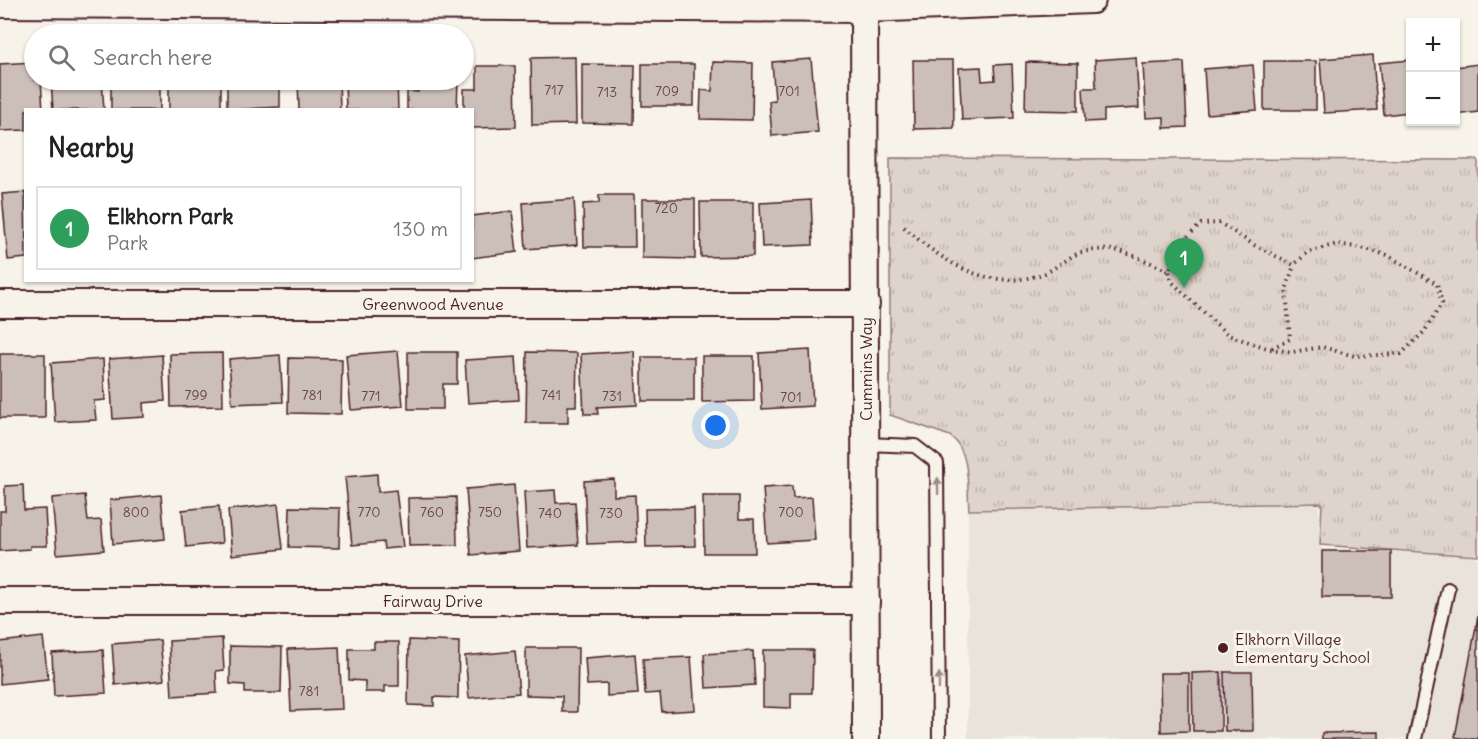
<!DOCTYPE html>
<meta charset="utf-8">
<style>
body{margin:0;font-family:Delius,sans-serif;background:#f2f2f2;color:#222}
.controls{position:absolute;right:18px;top:18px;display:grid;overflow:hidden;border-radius:0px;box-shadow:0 2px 4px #0004}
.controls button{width:54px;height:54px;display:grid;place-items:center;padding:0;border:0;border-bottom:2px solid #e0e0e0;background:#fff;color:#222;font:30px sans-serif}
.you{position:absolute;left:716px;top:426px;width:21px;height:21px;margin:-15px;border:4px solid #fff;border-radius:50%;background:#1a73e8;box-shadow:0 0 0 9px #1a73e833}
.badge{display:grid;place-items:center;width:39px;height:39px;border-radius:50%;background:#ea580c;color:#fff;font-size:20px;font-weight:700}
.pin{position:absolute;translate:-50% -50px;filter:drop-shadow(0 2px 3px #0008)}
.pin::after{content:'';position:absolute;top:32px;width:21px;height:18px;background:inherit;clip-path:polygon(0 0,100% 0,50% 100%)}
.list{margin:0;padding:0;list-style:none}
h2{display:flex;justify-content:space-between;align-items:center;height:78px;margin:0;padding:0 24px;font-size:26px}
h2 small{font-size:20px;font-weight:400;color:#767676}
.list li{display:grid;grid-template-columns:39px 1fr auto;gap:18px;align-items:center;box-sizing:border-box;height:84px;margin:0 12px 12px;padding:0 12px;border:2px solid #e0e0e0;border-radius:0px}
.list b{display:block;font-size:22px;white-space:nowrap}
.list p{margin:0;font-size:20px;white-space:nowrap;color:#767676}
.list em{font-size:20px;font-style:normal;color:#767676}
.icon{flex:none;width:33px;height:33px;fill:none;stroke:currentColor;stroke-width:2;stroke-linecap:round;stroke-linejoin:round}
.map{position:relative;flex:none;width:1478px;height:739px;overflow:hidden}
.search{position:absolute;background:#fff;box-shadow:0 2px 4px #0004;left:24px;top:24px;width:450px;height:66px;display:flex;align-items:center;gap:15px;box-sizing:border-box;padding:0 21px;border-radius:33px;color:#767676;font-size:22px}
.panel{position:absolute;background:#fff;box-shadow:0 2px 4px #0004;left:24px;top:108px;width:450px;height:174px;border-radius:0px}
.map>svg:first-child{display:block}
.built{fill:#eae3da}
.park{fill:url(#park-tufts);stroke:#947a7c;stroke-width:1.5}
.building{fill:#ccbfb9;stroke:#4a1f2b;stroke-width:1.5}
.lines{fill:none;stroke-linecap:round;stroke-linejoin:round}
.service-casing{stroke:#4a1f2b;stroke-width:16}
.minor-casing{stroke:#4a1f2b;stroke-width:30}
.path{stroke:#4a1f2b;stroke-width:4;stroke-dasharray:1.5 4.5;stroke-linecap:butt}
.service{stroke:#f7f3e8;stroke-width:12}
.minor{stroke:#f7f3e8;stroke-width:26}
.oneway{fill:#a0898a}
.poi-dot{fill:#4a1f2b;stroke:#f7f3e8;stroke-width:2}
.labels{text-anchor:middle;stroke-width:6;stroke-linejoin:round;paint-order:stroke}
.number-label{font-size:14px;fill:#6a474e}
.street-label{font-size:16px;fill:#4a1f2b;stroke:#f7f3e8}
.poi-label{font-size:16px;fill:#4a1f2b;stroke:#f7f3e8;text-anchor:start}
</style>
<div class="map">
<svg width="1478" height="739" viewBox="0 0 1478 739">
<defs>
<pattern id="park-tufts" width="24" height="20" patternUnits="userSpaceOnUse" patternTransform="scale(1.5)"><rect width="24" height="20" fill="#ded4cc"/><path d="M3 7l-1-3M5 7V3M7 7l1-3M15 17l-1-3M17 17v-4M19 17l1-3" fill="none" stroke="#c0b6af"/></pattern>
</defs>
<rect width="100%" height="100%" fill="#f7f3e8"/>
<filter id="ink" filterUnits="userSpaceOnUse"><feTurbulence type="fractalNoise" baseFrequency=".0167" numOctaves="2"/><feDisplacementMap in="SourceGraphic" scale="12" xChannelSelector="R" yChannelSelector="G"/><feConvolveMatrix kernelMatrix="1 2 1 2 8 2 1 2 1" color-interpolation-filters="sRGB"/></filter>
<g filter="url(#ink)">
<path class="built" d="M1319,504L1321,549L1450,553L1478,558V739H968V510Z"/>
<path class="park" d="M890,158L1478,160V556L1320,545L1322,503L969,510C967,487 971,451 950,436L890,415Z"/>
<g class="building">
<path d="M1373,55L1377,110L1324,113L1320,59Z"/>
<path d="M575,57L576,124L532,125L531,58Z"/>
<path d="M1136,57L1139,108L1104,110V121L1085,122L1083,88H1096L1095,60Z"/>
<path d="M811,59L818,132L772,136L769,101L775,100L772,62Z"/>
<path d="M913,60H953L954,128L914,129Z"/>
<path d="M1410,60V112L1384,115L1379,63Z"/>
<rect x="1264" y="61" width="52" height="49"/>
<path d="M34,62V80H41L43,110H26V130L0,131V64Z"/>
<path d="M713,62L753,63L752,120L700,119L701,90L712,91Z"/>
<path d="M1026,62L1078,63V111L1025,110Z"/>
<path d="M1184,62L1187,127L1164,128V117L1146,118L1143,64Z"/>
<path d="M582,64L635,65L634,124L582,123Z"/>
<rect x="642" y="64" width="52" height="42"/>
<path d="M1012,64L1014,118L962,120L959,68L981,67L982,81L995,80L994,65Z"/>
<path d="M1478,64V112L1456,115V67Z"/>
<path d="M1253,65L1257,110L1207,114L1204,69Z"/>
<path d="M477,66H515L516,127L472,128V110H464V89H477Z"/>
<path d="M51,80H102L104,110H53Z"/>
<rect x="111" y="80" width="49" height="30"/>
<rect x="169" y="80" width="52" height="30"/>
<path d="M227,80H280V107L227,110Z"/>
<path d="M298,80H339L340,110H299Z"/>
<path d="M345,80H397L398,110H346Z"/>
<path d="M418,80H458L457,110H407V91L418,92Z"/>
<path d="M25,192L26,258L8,260L2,194Z"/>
<path d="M599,195H634L635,247H584L583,204L599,203Z"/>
<path d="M574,199L577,245L526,249L523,203Z"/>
<path d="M642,199H695V259L642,258Z"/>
<path d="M811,200L813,245L762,247L760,203Z"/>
<path d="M700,202H753V256L701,257Z"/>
<path d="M512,211L517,252L472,258V216Z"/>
<path d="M810,350L813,406L762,409L759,353Z"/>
<path d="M398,351L403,406L351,410L346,355Z"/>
<path d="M634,351L637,405L597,407L598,414H584L581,354Z"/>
<path d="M408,352H457V384H443V409H408Z"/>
<path d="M527,352L577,353L576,406H568V423H526Z"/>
<path d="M222,353L223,406L171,407L170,354Z"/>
<rect x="0" y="354" width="45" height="64"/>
<path d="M162,355L165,401L143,403L144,417L113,419L109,359Z"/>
<path d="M280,355L283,402L232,404L229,359Z"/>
<path d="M702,356H754V401L702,402Z"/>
<path d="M516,357L519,400L468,403L465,360Z"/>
<rect x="642" y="357" width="52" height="44"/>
<path d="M289,358L342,359L341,414L288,413Z"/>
<path d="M103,359L105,400L94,401L96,420L55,422L51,363Z"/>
<path d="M377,474L378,492L396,490L403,547L384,549L383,542L352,545L345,477Z"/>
<path d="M614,479V496L635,495L637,542L587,544L584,481Z"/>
<path d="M23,485L24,510L45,509L47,546H30V549L0,551V511H5V486Z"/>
<path d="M514,485L519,551L471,555L466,489Z"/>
<path d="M792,486L793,498L812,497L815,540L767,543L763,488Z"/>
<path d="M555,490L556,503L575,502L578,545L527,548L524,492Z"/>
<path d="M85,495L88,521L101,520L104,550L57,554L52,498Z"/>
<path d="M161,495L165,539L113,544L110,500Z"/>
<path d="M703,496H739V519H754L755,553H704Z"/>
<path d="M456,497L457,545L409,546L408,498Z"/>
<path d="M278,504L283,549L232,555L228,510Z"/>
<path d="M219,506L222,543L186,547L182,510Z"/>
<path d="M290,507L340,508L339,548L289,547Z"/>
<path d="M694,508L695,546L646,547L645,509Z"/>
<rect x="1322" y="551" width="69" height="46"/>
<path d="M1478,616V739H1466L1455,737Z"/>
<path d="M43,637L48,679L0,684V642Z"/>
<path d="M222,638L224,670L216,671L217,693L172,696L169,641Z"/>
<path d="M160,640L164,680L115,685L112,644Z"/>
<path d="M409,640L459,642L458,698L434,697V706L408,705Z"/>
<path d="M374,642H399V686H385V692H365V681L349,680V649H374Z"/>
<path d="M230,646L282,647L281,693H245V685L230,684Z"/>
<path d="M339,647L342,709L291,711L288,649Z"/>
<path d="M526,648H578L577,712H562V696L526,695Z"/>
<path d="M103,650L106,693L54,696L52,653Z"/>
<path d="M763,650H813L812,693H791V708L763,707Z"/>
<path d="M515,651L519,693L469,698L465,656Z"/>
<path d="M753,651L755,685L706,688L704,654Z"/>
<path d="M635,654L638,694L607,696V684L587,685L585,658Z"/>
<path d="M691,657L695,710L662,712L660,693L645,694L643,659Z"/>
<path d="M1221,672V731H1193L1192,673Z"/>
<path d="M1224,672H1252L1253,731H1225Z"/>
<path d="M1160,673H1189V731L1161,732Z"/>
<path d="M1379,732V739H1322V733Z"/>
</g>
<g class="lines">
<defs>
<g id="service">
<path d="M866,444L915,446L937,463L939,739"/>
<path d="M1415,739L1448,589"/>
</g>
<g id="minor">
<path d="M864,0L866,739"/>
<path d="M0,4L864,9L1092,0"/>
<path d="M0,304H866"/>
<path d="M0,601H866"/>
</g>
</defs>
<use href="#service" class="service-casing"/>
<use href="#minor" class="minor-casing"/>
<g class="path">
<path d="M904,227C943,262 990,294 1045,273C1056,268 1066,259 1077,254C1085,250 1103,249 1113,250C1127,251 1155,265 1169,271L1183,241L1201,224L1220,223L1254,245L1294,265L1308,252L1337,244L1361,248L1387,255L1437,284L1442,303L1424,332L1401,354L1354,356L1322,347L1293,352L1270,349L1228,335L1172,282L1169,271"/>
<path d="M1272,348L1290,339L1286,290L1294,265"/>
</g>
<use href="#service" class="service"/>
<use href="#minor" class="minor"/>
</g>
<defs><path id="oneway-solid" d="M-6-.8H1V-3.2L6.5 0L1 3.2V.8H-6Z" transform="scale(1.5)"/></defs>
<g class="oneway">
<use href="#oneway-solid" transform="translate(938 486) rotate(-91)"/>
<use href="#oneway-solid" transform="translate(939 681) rotate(-89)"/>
</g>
</g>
<circle class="poi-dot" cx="1223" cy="648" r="6"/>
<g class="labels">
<g class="number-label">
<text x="554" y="95">717</text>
<text x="667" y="96">709</text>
<text x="789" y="96">701</text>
<text x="607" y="97">713</text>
<text x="666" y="213">720</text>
<text x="196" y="400">799</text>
<text x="312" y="400">781</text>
<text x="551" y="400">741</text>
<text x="371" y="401">771</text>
<text x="612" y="401">731</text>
<text x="791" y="402">701</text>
<text x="136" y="517">800</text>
<text x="369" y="517">770</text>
<text x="432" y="517">760</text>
<text x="490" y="517">750</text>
<text x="791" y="517">700</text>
<text x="550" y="518">740</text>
<text x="611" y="518">730</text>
<text x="309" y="696">781</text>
</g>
<g class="street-label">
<text x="433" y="310">Greenwood Avenue</text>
<text transform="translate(866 369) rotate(-90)" y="6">Cummins Way</text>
<text x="433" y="607">Fairway Drive</text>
</g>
<g class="poi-label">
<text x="1235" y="645">Elkhorn Village<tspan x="1235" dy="18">Elementary School</tspan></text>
</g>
</g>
</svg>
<div class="controls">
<button>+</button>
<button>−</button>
</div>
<div class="you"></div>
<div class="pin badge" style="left:1184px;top:288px;background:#2e9e5b">1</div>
<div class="search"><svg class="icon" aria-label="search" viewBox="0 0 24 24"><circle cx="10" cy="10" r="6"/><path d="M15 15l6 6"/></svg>Search here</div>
<section class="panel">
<h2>Nearby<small></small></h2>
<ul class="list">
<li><span class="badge" style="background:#2e9e5b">1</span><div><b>Elkhorn Park</b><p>Park</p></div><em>130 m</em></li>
</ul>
</section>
</div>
